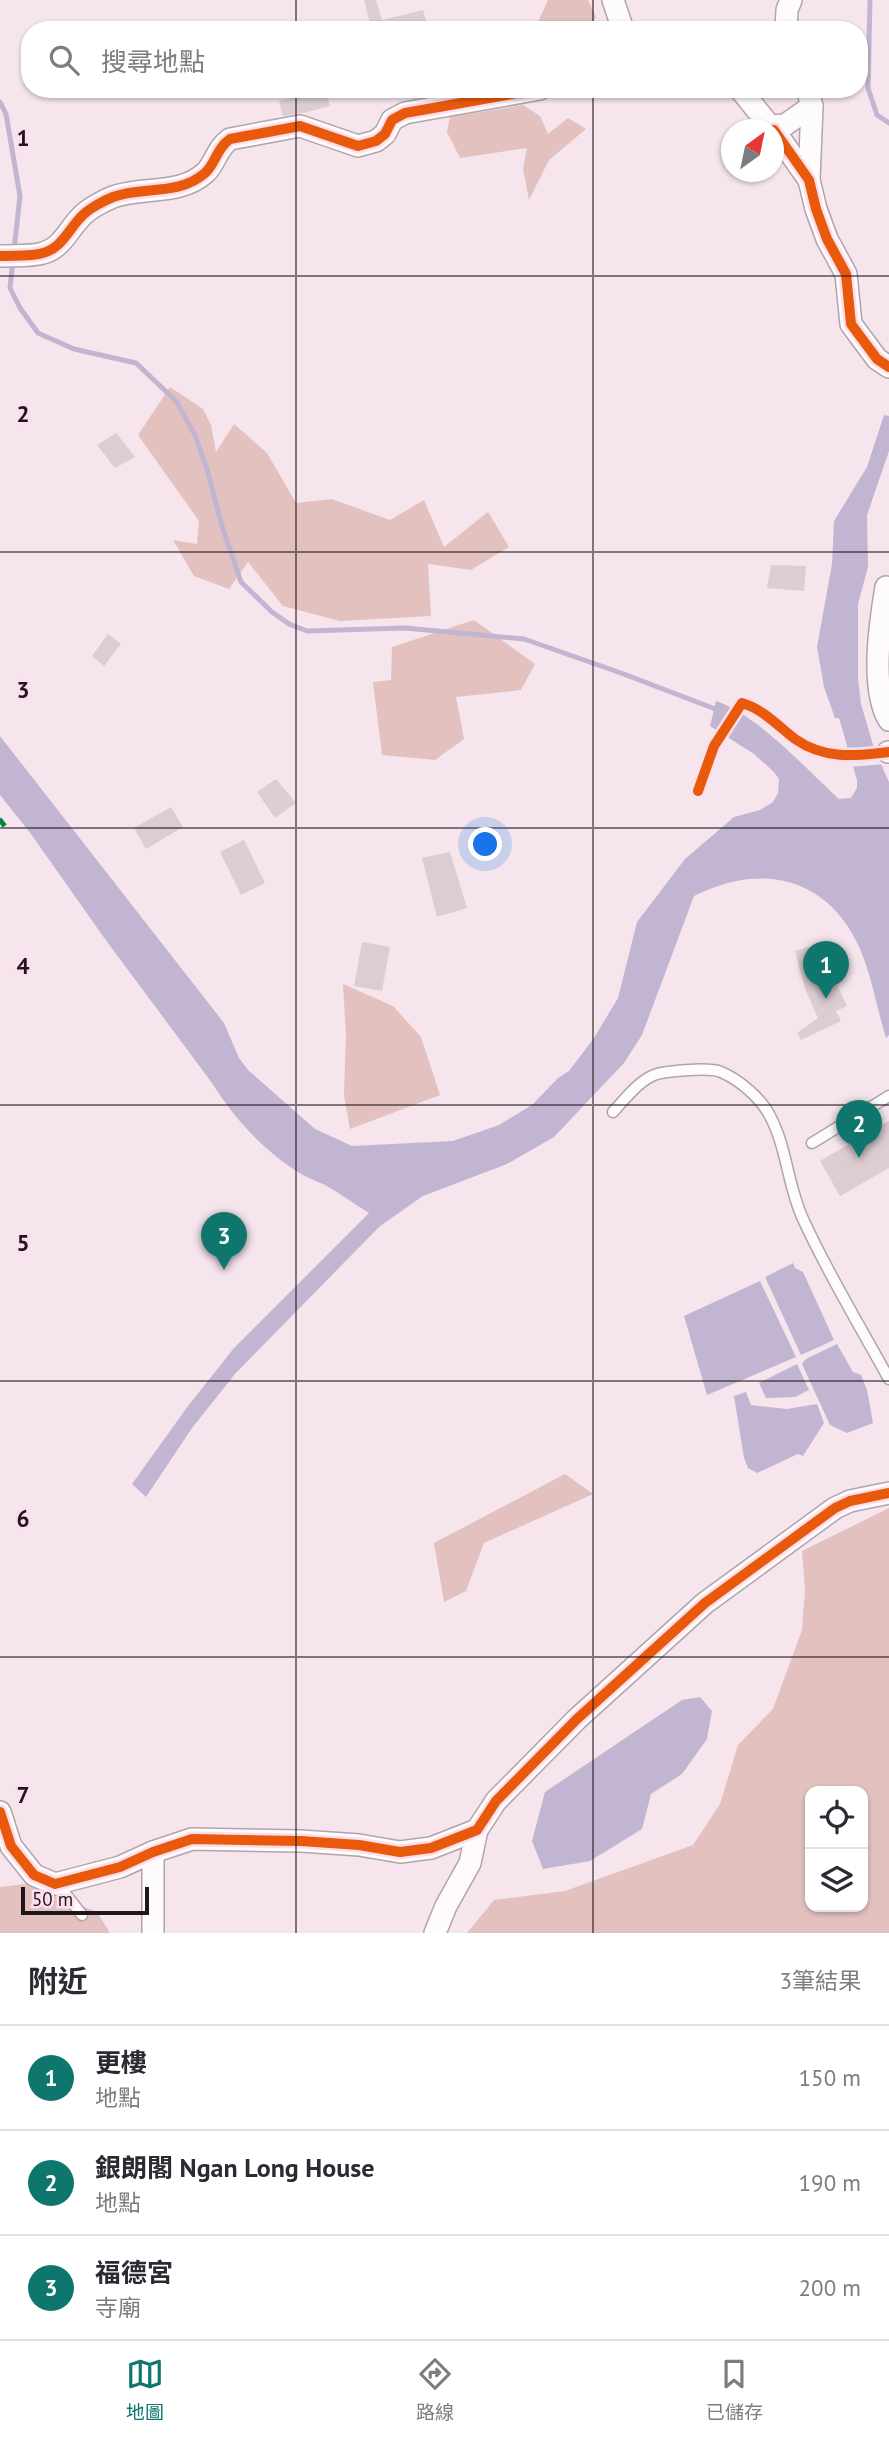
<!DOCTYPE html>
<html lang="zh-TW">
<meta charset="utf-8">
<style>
body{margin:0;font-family:"PT Sans","Noto Sans TC",sans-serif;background:#f7f7f7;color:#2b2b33}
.controls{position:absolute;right:21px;bottom:21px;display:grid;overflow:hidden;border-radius:14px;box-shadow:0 2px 5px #0004}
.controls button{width:63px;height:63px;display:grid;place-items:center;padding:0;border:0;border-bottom:2px solid #e1e1e2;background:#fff;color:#2b2b33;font:35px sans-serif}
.compass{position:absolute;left:721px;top:119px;width:63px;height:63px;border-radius:50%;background:#fff;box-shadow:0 2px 5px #0004;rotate:33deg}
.scale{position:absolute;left:21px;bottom:18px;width:128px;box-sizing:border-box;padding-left:7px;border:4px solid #1f151a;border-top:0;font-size:19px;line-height:24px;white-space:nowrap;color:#1f151a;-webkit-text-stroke:5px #fcdfed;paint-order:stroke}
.you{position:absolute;left:486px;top:845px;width:24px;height:24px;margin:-18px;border:5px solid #fff;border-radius:50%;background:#1a73e8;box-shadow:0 0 0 10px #1a73e833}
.badge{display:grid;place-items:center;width:46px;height:46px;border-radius:50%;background:#0f766e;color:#fff;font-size:23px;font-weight:700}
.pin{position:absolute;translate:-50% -58px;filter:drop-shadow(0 2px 4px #0008)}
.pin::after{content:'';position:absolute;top:37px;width:24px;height:21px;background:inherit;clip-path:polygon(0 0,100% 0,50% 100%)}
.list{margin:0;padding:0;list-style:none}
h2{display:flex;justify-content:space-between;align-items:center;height:91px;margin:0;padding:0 28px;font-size:30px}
h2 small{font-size:23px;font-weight:400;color:#7c7c81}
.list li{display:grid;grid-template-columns:46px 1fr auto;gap:21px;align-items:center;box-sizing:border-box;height:105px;padding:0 28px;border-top:2px solid #e1e1e2}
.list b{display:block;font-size:26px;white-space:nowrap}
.list p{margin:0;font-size:23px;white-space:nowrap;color:#7c7c81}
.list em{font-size:23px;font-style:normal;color:#7c7c81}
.icon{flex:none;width:38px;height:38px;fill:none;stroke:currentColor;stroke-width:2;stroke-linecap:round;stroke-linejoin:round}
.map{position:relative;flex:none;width:889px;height:1933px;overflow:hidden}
.search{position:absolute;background:#fff;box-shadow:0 2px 5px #0004;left:21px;right:21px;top:21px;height:77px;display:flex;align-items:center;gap:18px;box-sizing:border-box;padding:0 24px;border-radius:28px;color:#7c7c81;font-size:26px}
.sheet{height:406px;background:#fff}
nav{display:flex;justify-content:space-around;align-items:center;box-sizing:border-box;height:98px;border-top:2px solid #e1e1e2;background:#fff;font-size:19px;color:#7c7c81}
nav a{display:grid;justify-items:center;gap:4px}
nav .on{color:#0f766e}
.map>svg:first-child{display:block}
.forest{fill:#e2c1bf;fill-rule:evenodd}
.water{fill:#c2b5d2}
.pier{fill:#f6e5ed}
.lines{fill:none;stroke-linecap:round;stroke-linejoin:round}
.stream{stroke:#c2b5d2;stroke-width:5}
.building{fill:#dbcdd1}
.lane-casing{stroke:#b1a4aa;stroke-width:13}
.street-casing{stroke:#b1a4aa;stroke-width:24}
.lane{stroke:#fefbfc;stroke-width:10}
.street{stroke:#fefbfc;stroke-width:21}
.quiet{stroke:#00873e;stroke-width:9;stroke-dasharray:18 9;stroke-linecap:butt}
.cycleway-casing{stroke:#fcdfed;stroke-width:15}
.cycleway{stroke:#e8590c;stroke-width:10}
.grid{fill:none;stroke:#1f151a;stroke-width:2;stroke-opacity:0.55}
.grid-label{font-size:23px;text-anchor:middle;font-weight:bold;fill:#1f151a;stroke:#fcdfed;stroke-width:7;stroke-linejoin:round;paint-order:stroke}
</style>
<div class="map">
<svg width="889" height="1933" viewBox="0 0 889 1933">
<rect width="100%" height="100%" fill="#f6e5ed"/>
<g class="forest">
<path d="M548,0H588L596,17L586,30H540L538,22Z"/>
<path d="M523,105L540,116L548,134L568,118L586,129L549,160L529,200L523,169L527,148L460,158L447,132L450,117Z"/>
<path d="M170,387L203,409L211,425L216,452L234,424L267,453L296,503L332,499L390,520L424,500L444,547L488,512L509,547L471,570L428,564L431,616L340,621L283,606L248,562L229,589L194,576L173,540L197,544L199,521L138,435Z"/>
<path d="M474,620L535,664L521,690L456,697L464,739L435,760L382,755L373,682L391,680L392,647Z"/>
<path d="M343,984L393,1006L421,1037L440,1095L350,1129L344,1096L346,1035Z"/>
<path d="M565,1474L593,1494L484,1543L466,1591L444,1602L434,1543Z"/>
<path d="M889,1508V1933H467L494,1900L565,1891L693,1845L720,1804L738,1745L773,1709L802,1630L805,1590L802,1551ZM810,1791H863V1907H810Z"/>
<path d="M25,1884L97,1912L110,1933H0V1887Z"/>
</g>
<g class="water">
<path d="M884,415L889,416V451L867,515L868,567L858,604V679L861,704L874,748L889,782V1035L886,1038C877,1009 872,977 860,949C828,876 761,862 694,896L642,1035L624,1063L554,1137L507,1164L423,1196L380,1226L235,1374L192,1428L146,1497L132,1484L188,1406L234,1348L369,1213C356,1205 345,1197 332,1189C323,1183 312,1180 303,1175C265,1152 235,1120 212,1083L105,939L31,834L0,795V736L224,1023L239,1058L248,1070L315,1129L352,1146L453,1141L499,1125L532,1105L558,1078L569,1071L594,1038L618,998L637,922L685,859L734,817L760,810L773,802L778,793L779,779L774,772L754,754L710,726L716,701C759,716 805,768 839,799L851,798L857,788V780L839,718H835L824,687L817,647L832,564L834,521L867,467Z"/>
<path d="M793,1263L795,1268L803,1272L834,1340L801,1355L765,1277Z"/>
<path d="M760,1281L796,1357L707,1395L684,1316Z"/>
<path d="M837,1344L853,1372L861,1375L867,1390L873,1423L847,1433L830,1425L802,1364L806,1359Z"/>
<path d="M797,1364L809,1390L795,1397L766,1398L759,1383Z"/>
<path d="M746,1392L751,1405L787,1409L817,1404L824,1423L803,1456L798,1454L757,1473L748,1468L744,1458L734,1396Z"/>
<path d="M700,1697L712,1711L707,1739L682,1774L651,1794L642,1829L590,1861L543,1869L532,1841L545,1792L682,1700Z"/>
</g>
<path class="pier" d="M878,748L885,764L849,767L844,751Z"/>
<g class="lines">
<g class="stream">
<path d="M870,0L868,88L877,115L889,123"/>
<path d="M0,102L6,114L20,196L14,250"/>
<path d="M13,260L10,288L20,308L38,333L74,349L136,363L176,401L195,435L207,469L222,526L241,582L272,612L289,624L307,631L405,628L524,639L621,673L718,710"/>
</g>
</g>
<g class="building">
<path d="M364,0H376L382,20L423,10L429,30H363V25L370,23Z"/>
<path d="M325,89L330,106L303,113L283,116L279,101Z"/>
<path d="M116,433L135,457L115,468L97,445Z"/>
<path d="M771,565L806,566L804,591L767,588Z"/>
<path d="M108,634L121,644L104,666L92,656Z"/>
<path d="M276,779L296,803L275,818L257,792Z"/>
<path d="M171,807L183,827L146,849L134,828Z"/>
<path d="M244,840L265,883L241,895L220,852Z"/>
<path d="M450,852L467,908L437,917L422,858Z"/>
<path d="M362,942L390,947L382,991L354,986Z"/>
<path d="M822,943L829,968L847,1006L836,1011L841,1021L801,1040L797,1033L818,1018L805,989L795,951Z"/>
<path d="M889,1121V1168L840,1196L820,1161Z"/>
</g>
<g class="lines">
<defs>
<g id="lane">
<path d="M613,1112C625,1099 640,1079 657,1074C669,1071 709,1067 721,1072C740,1080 762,1099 771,1118C787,1149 788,1187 803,1219C828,1274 860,1326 889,1379"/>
<path d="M812,1143L889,1096"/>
<path d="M55,1884L64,1892L82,1915"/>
</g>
<g id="street">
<path d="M613,0L623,30"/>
<path d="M786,30L787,10L791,0"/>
<path d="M740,89L773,130"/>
<path d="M807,89L812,106L809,180"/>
<path d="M771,126L785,125L812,106"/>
<path d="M774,130L809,180L816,209L827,239L846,274L851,324L877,359L889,367"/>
<path d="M0,256C13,255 30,257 43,253C62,248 68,230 81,217C88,209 103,201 113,197C143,186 179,196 205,173C216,163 216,149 230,139L300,126L358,146L376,141L385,134L392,120L405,113L540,89"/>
<path d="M886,587C880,622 870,689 889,720"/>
<path d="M888,752H889"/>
<path d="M0,1812L11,1846L34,1875L55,1884L120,1867L153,1852L192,1839L301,1841L359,1845L400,1852L431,1848L477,1830L496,1801L577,1719L705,1603L835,1508L850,1501L889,1493"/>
<path d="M153,1933V1852"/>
<path d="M435,1933L446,1906L470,1863L477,1830"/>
</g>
</defs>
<use href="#lane" class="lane-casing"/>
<use href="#street" class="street-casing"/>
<use href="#lane" class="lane"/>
<use href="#street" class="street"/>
<path class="quiet" d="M0,824L4,821"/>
<defs>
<g id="cycleway">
<path d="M774,130L809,180L816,209L827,239L846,274L851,324L877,359L889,367"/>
<path d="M0,256C13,255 30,257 43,253C62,248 68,230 81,217C88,209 103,201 113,197C143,186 179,196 205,173C216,163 216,149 230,139L300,126L358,146L376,141L385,134L392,120L405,113L540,89"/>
<path d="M698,791L714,746L742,703C763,709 778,726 795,739C825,760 855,756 889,752"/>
<path d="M0,1812L11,1846L34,1875L55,1884L120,1867L153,1852L192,1839L301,1841L359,1845L400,1852L431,1848L477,1830L496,1801L577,1719L705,1603L835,1508L850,1501L889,1493"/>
</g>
</defs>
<use href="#cycleway" class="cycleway-casing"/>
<use href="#cycleway" class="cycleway"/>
</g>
<path class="grid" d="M296,0V30M593,0V30M296,89V1933M593,89V1933M0,276H889M0,552H889M0,828H889M0,1105H889M0,1381H889M0,1657H889"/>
<g class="grid-label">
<text x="23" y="146">1</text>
<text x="23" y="422">2</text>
<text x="23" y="698">3</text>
<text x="23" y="974">4</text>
<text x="23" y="1251">5</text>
<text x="23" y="1527">6</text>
<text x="23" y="1803">7</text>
</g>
</svg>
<div class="controls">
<button><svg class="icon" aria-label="locate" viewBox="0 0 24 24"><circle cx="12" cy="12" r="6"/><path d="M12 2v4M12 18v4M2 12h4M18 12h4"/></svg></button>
<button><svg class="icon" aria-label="layers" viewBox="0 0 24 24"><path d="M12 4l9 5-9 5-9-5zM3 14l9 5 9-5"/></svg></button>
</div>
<svg class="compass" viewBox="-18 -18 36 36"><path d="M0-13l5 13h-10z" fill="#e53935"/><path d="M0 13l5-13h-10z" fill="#7c7c81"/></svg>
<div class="scale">50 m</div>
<div class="you"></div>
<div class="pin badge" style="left:826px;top:999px">1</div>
<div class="pin badge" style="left:859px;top:1158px">2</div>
<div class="pin badge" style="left:224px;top:1270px">3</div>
<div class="search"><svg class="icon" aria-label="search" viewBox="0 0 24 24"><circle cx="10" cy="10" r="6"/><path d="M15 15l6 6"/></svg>搜尋地點</div>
</div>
<section class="sheet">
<h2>附近<small>3筆結果</small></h2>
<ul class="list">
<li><span class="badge">1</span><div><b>更樓</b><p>地點</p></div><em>150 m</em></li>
<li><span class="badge">2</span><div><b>銀朗閣 Ngan Long House</b><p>地點</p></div><em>190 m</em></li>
<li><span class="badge">3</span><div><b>福德宮</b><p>寺廟</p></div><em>200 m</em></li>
</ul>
</section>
<nav>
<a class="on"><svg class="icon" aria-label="map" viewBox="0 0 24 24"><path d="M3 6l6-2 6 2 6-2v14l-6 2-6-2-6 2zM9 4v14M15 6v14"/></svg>地圖</a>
<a><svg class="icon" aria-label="directions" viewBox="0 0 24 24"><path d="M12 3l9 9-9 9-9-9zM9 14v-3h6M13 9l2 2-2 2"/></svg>路線</a>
<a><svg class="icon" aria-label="saved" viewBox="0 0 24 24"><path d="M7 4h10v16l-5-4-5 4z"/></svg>已儲存</a>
</nav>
